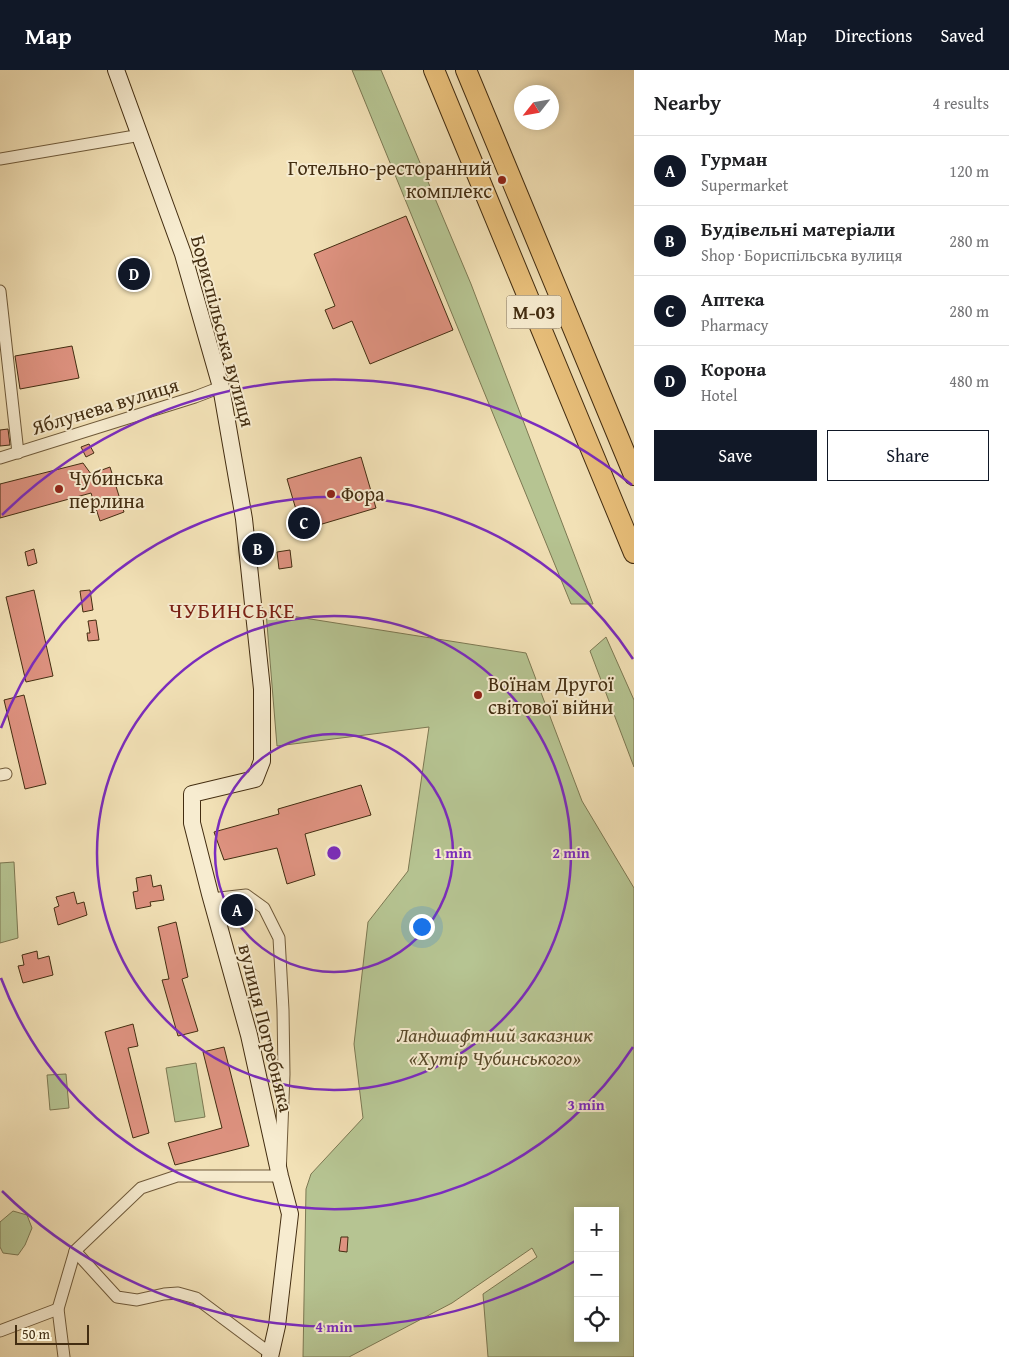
<!DOCTYPE html>
<meta charset="utf-8">
<style>
body{margin:0;font-family:"Gentium Book Plus",serif;background:#f2f2f2;color:#202124}
.controls{position:absolute;right:15px;bottom:15px;display:grid;overflow:hidden;border-radius:0px;box-shadow:0 2px 8px #0003}
.controls button{width:45px;height:45px;display:grid;place-items:center;padding:0;border:0;border-bottom:1px solid #e0e0e0;background:#fff;color:#202124;font:25px sans-serif}
.compass{position:absolute;left:514px;top:15px;width:45px;height:45px;border-radius:50%;background:#fff;box-shadow:0 2px 8px #0003;rotate:239deg}
.scale{position:absolute;left:15px;bottom:12px;width:74px;box-sizing:border-box;padding-left:5px;border:2px solid #432d11;border-top:0;font-size:14px;line-height:18px;white-space:nowrap;color:#432d11;-webkit-text-stroke:4px #f7ecd0;paint-order:stroke}
.you{position:absolute;left:421px;top:856px;width:18px;height:18px;margin:-12px;border:4px solid #fff;border-radius:50%;background:#1a73e8;box-shadow:0 0 0 8px #1a73e833}
.badge{display:grid;place-items:center;width:32px;height:32px;border-radius:50%;background:#111827;color:#fff;font-size:16px;font-weight:700}
.pin{position:absolute;translate:-50% -50%;border:2px solid #fff;box-shadow:0 1px 5px #0006}
.list{margin:0;padding:0;list-style:none}
h2{display:flex;justify-content:space-between;align-items:center;height:65px;margin:0;padding:0 20px;font-size:21px}
h2 small{font-size:16px;font-weight:400;color:#757577}
.list li{display:grid;grid-template-columns:32px 1fr auto;gap:15px;align-items:center;box-sizing:border-box;height:70px;padding:0 20px;border-top:1px solid #e0e0e0}
.list b{display:block;font-size:19px;white-space:nowrap}
.list p{margin:0;font-size:16px;white-space:nowrap;color:#757577}
.list em{font-size:16px;font-style:normal;color:#757577}
.actions{display:flex;gap:10px;padding:15px 20px}
.actions a{flex:1;padding:11px 0;border:1px solid #111827;border-radius:0px;text-align:center;font-size:18px;color:#111827}
.actions .main{background:#111827;color:#fff}
.icon{flex:none;width:28px;height:28px;fill:none;stroke:currentColor;stroke-width:2;stroke-linecap:round;stroke-linejoin:round}
.map{position:relative;flex:none;width:634px;height:1287px;overflow:hidden}
header{display:flex;align-items:center;gap:30px;box-sizing:border-box;height:70px;padding:0 25px;background:#111827;color:#fff}
header strong{font-size:24px}
nav{display:flex;gap:28px;margin-inline-start:auto;font-size:18px}
main{display:flex}
aside{flex:1;background:#fff}
.map>svg:first-child{display:block}
.green{fill:#b6c492;stroke:#7c7852;fill-rule:evenodd}
.building{fill:#de9280;stroke:#432d11}
.lines{fill:none;stroke-linecap:round;stroke-linejoin:round}
.street-casing{stroke:#6f5a3a;stroke-width:13}
.secondary-casing{stroke:#432d11;stroke-width:18}
.highway-casing{stroke:#432d11;stroke-width:22}
.street{stroke:#f7ecd0;stroke-width:11}
.secondary{stroke:#f7ecd0;stroke-width:16}
.highway{stroke:#e9c07b;stroke-width:20}
.ring{fill:none;stroke:#7b2cbf;stroke-width:2.5}
.poi-dot{fill:#8f2418;stroke:#f7ecd0;stroke-width:2}
.labels{text-anchor:middle;stroke-width:4;stroke-linejoin:round;paint-order:stroke}
.shield{fill:#f7ecd0;stroke:#79664a;stroke-width:1}
.shield-label{font-size:19px;font-weight:bold;fill:#432d11}
.poi-label{font-size:20px;fill:#432d11;stroke:#f7ecd0;text-anchor:start}
.street-label{font-size:20px;fill:#432d11;stroke:#f7ecd0}
.park-label{font-size:20px;font-style:italic;fill:#5a4b2b;stroke:#f7ecd0}
.quarter-label{font-size:22px;letter-spacing:1px;fill:#7a1f14;stroke:#f7ecd0}
.centre{fill:#7b2cbf;stroke:#f7ecd0;stroke-width:2.5}
.ring-label{font-size:15px;text-anchor:middle;font-weight:bold;fill:#7b2cbf;stroke:#f7ecd0;stroke-width:4;stroke-linejoin:round;paint-order:stroke}
</style>
<header>
<strong>Map</strong>
<nav><a>Map</a><a>Directions</a><a>Saved</a></nav>
</header>
<main>
<div class="map">
<svg width="634" height="1287" viewBox="0 0 634 1287">
<rect width="100%" height="100%" fill="#f2e1b6"/>
<filter id="stains"><feTurbulence type="fractalNoise" baseFrequency=".004" numOctaves="4"/><feColorMatrix values="0 0 0 0 .2 0 0 0 0 .09 0 0 0 0 .02 0 0 0 .5 -.17"/></filter>
<radialGradient id="worn" r=".72"><stop offset=".6" stop-color="#630" stop-opacity="0"/><stop offset="1" stop-color="#630" stop-opacity=".3"/></radialGradient>
<g class="green">
<path d="M352,0H381L471,214L593,534H571Z"/>
<path d="M266,542L526,583L582,731L634,818V1287H488L483,1224L537,1187L532,1178L452,1233L349,1287H303L306,1119L311,1104L363,1048L354,974L368,852L408,801L429,657L277,676ZM578,1141H615V1268H578Z"/>
<path d="M606,567L634,630V697L590,581Z"/>
<path d="M14,792L18,868L0,873V793Z"/>
<path d="M196,993L205,1047L175,1052L166,998Z"/>
<path d="M66,1004L69,1038L50,1040L47,1005Z"/>
<path d="M13,1141L27,1145L32,1158L25,1175L18,1185L3,1183L0,1177V1152Z"/>
</g>
<g class="building">
<path d="M406,146L453,260L370,294L352,251L333,259L325,240L335,236L314,184Z"/>
<path d="M147,194L150,210L120,214L118,198Z"/>
<path d="M72,276L79,308L20,319L15,286Z"/>
<path d="M8,359L10,375L0,376V360Z"/>
<path d="M89,374L94,383L86,387L81,377Z"/>
<path d="M361,387L376,438L302,460L287,409Z"/>
<path d="M83,393L91,404L110,397L124,442L100,451L91,423L0,448V414Z"/>
<path d="M34,479L37,493L28,496L25,482Z"/>
<path d="M290,480L292,497L279,499L277,482Z"/>
<path d="M34,520L53,606L26,612L6,527Z"/>
<path d="M90,520L93,540L83,542L80,521Z"/>
<path d="M96,550L99,570L88,571L87,563H90L88,551Z"/>
<path d="M24,625L46,714L25,719L4,630Z"/>
<path d="M361,715L371,745L305,764L315,805L287,814L277,778L224,790L214,762L279,744L278,739Z"/>
<path d="M151,805L153,817L161,815L164,830L150,832L151,836L136,839L133,822L138,821L136,808Z"/>
<path d="M74,822L77,834L84,832L87,845L58,855L54,838L59,836L56,827Z"/>
<path d="M245,835L246,844L229,846L228,836Z"/>
<path d="M176,852L188,907L182,909L198,961L178,966L162,910L169,909L158,857Z"/>
<path d="M37,881L38,889L49,886L53,905L23,913L18,896L24,895L22,885Z"/>
<path d="M133,954L138,976L128,978L149,1063L133,1068L105,962Z"/>
<path d="M224,977L249,1076L175,1095L168,1073L222,1058L203,982Z"/>
<path d="M341,1167H348L347,1182L339,1181Z"/>
</g>
<g class="lines">
<defs>
<g id="street">
<path d="M0,89L141,65"/>
<path d="M0,221L18,383"/>
<path d="M0,388L195,327L221,317"/>
<path d="M0,705L6,704"/>
<path d="M75,1181L117,1227L137,1230L164,1224L178,1223L196,1228L271,1284"/>
<path d="M0,1261L58,1239"/>
<path d="M64,1287L58,1239L75,1181L141,1118L177,1106H280L284,1004L283,940L279,868L264,838L246,825L211,829"/>
</g>
<path id="secondary" d="M116,0L183,184L221,317L244,449L262,619V691L255,709L192,724V753L210,824L249,965L280,1106L290,1144L277,1256L270,1287"/>
<g id="highway">
<path d="M434,0L634,483"/>
<path d="M466,0L634,405"/>
</g>
</defs>
<use href="#street" class="street-casing"/>
<use href="#secondary" class="secondary-casing"/>
<use href="#highway" class="highway-casing"/>
<use href="#street" class="street"/>
<use href="#secondary" class="secondary"/>
<use href="#highway" class="highway"/>
</g>
<g class="ring">
<circle cx="334" cy="783" r="119"/>
<circle cx="334" cy="783" r="237"/>
<path d="M633 977A356 356 0 0 1 1 908M1 658A356 356 0 0 1 633 589"/>
<path d="M575 1191A474 474 0 0 1 2 1121M2 445A474 474 0 0 1 632 415"/>
</g>
<g class="poi-dot">
<circle cx="502" cy="110" r="5"/>
<circle cx="59" cy="419" r="5"/>
<circle cx="331" cy="424" r="5"/>
<circle cx="478" cy="625" r="5"/>
</g>
<g class="labels">
<rect class="shield" x="506.5" y="225.5" width="55" height="33" rx="4"/>
<g class="shield-label">
<text x="534" y="249">М-03</text>
</g>
<g class="poi-label">
<text x="492" y="105" text-anchor="end">Готельно-ресторанний<tspan x="492" dy="23">комплекс</tspan></text>
<text x="69" y="415">Чубинська<tspan x="69" dy="23">перлина</tspan></text>
<text x="341" y="431">Фора</text>
<text x="488" y="621">Воїнам Другої<tspan x="488" dy="23">світової війни</tspan></text>
</g>
<g class="street-label">
<text transform="translate(223 261) rotate(75)" y="7">Бориспільська вулиця</text>
<text transform="translate(105 336) rotate(-17)" y="7">Яблунева вулиця</text>
<text transform="translate(266 958) rotate(76)" y="7">вулиця Погребняка</text>
</g>
<g class="park-label">
<text x="495" y="972">Ландшафтний заказник<tspan x="495" dy="23">«Хутір Чубинського»</tspan></text>
</g>
<g class="quarter-label">
<text x="232" y="548">ЧУБИНСЬКЕ</text>
</g>
</g>
<circle cx="334" cy="783" r="8" class="centre"/>
<g class="ring-label">
<text x="453" y="788">1 min</text>
<text x="571" y="788">2 min</text>
<text x="586" y="1040">3 min</text>
<text x="334" y="1262">4 min</text>
</g>
<rect width="100%" height="100%" filter="url(#stains)"/>
<rect width="100%" height="100%" fill="url(#worn)"/>
</svg>
<div class="controls">
<button>+</button>
<button>−</button>
<button><svg class="icon" aria-label="locate" viewBox="0 0 24 24"><circle cx="12" cy="12" r="6"/><path d="M12 2v4M12 18v4M2 12h4M18 12h4"/></svg></button>
</div>
<svg class="compass" viewBox="-18 -18 36 36"><path d="M0-13l5 13h-10z" fill="#e53935"/><path d="M0 13l5-13h-10z" fill="#757577"/></svg>
<div class="scale">50 m</div>
<div class="you"></div>
<div class="pin badge" style="left:237px;top:840px">A</div>
<div class="pin badge" style="left:258px;top:479px">B</div>
<div class="pin badge" style="left:304px;top:453px">C</div>
<div class="pin badge" style="left:134px;top:204px">D</div>
</div>
<aside>
<h2>Nearby<small>4 results</small></h2>
<ul class="list">
<li><span class="badge">A</span><div><b>Гурман</b><p>Supermarket</p></div><em>120 m</em></li>
<li><span class="badge">B</span><div><b>Будівельні матеріали</b><p>Shop · Бориспільська вулиця</p></div><em>280 m</em></li>
<li><span class="badge">C</span><div><b>Аптека</b><p>Pharmacy</p></div><em>280 m</em></li>
<li><span class="badge">D</span><div><b>Корона</b><p>Hotel</p></div><em>480 m</em></li>
</ul>
<div class="actions"><a class="main">Save</a><a>Share</a></div>
</aside>
</main>
